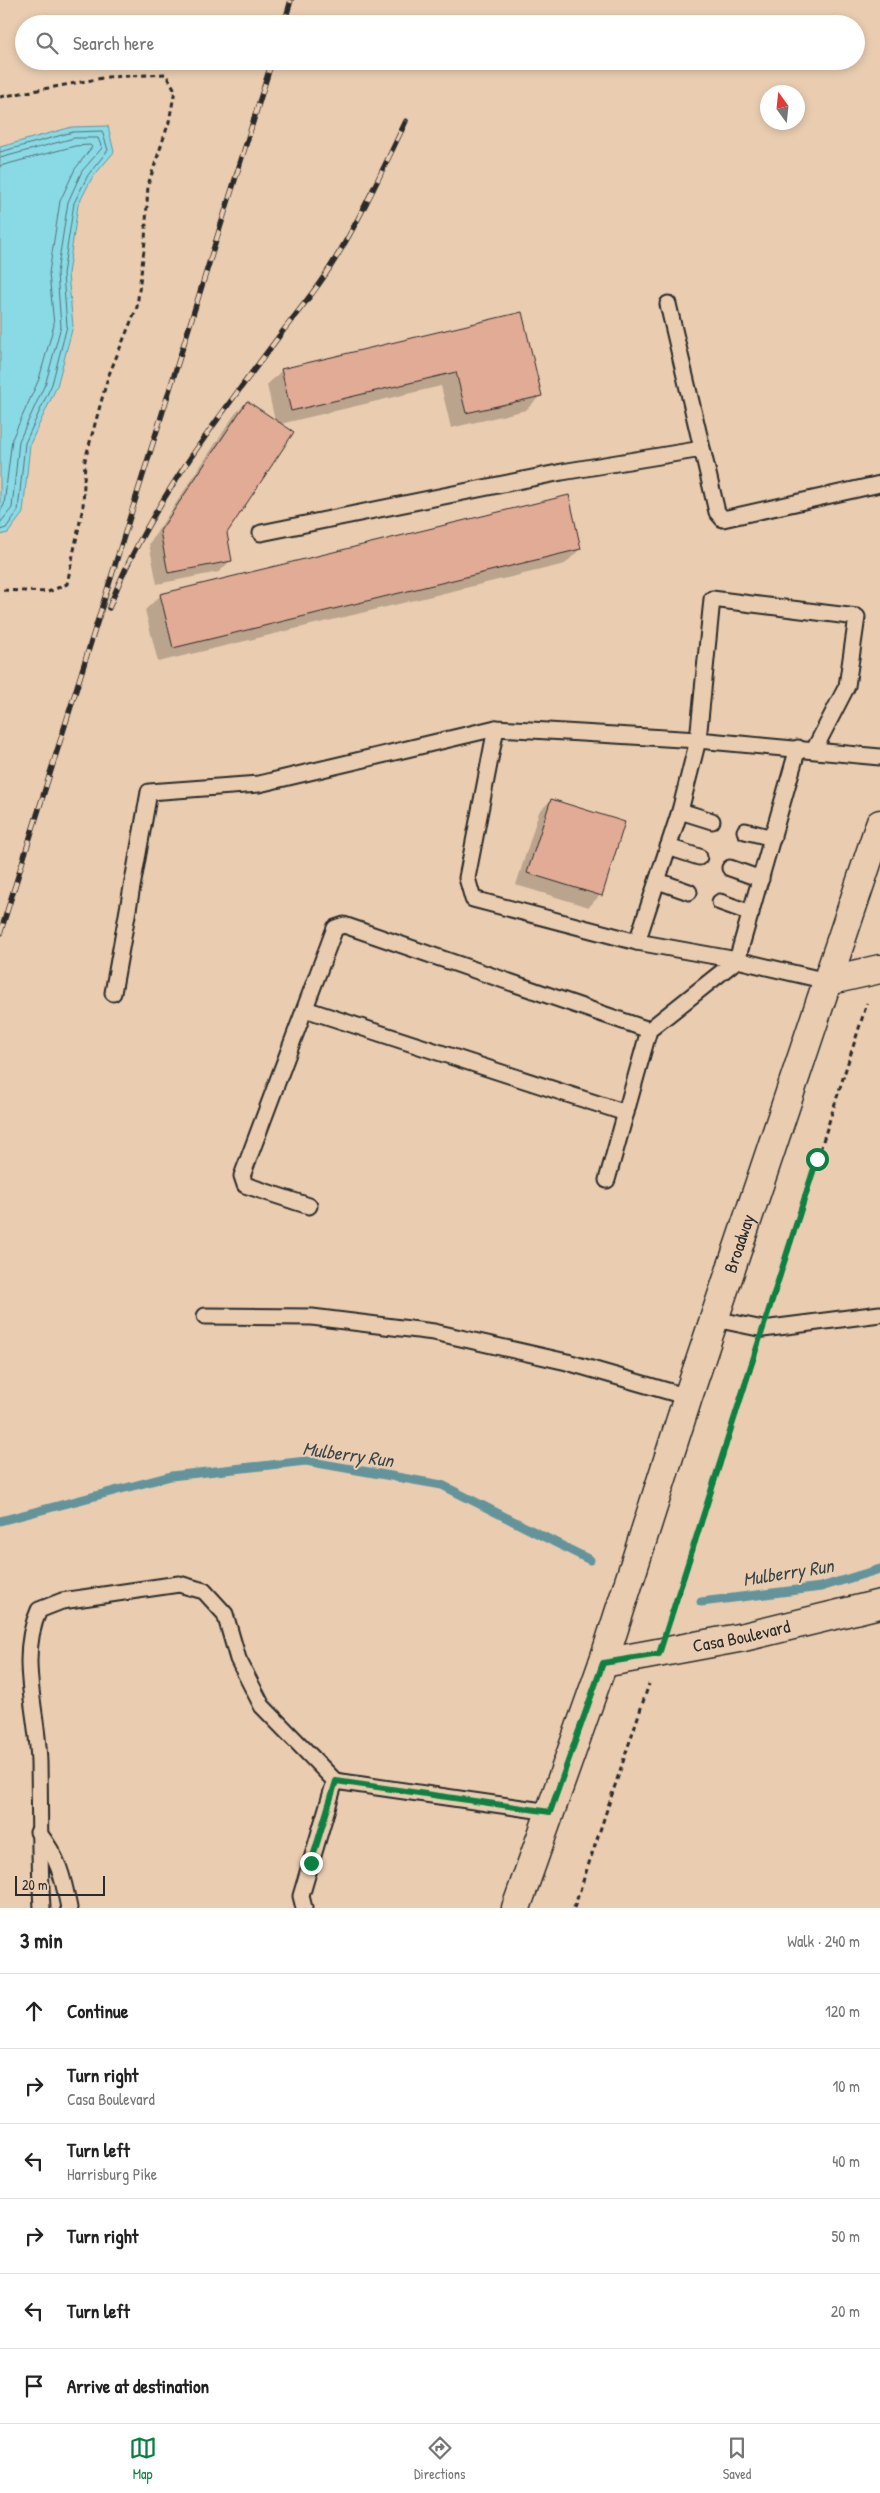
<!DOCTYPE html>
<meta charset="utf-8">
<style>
body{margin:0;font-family:"Patrick Hand",sans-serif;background:#f6f6f6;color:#222}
.compass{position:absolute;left:760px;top:85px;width:45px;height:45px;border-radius:50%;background:#fff;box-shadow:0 2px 8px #0003;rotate:345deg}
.scale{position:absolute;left:15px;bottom:12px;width:90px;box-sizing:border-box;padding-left:5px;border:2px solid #2b2b2b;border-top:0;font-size:14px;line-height:18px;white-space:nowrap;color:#2b2b2b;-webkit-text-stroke:4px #eacdb1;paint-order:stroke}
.stop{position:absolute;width:15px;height:15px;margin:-11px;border:4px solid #0b8043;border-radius:50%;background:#fff}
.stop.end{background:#0b8043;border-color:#fff;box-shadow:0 1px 5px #0008}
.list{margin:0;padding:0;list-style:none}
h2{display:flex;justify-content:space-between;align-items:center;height:65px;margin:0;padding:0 20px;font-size:21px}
h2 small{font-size:16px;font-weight:400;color:#767676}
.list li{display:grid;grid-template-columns:32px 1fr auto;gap:15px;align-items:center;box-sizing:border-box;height:75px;padding:0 20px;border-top:1px solid #e0e0e0}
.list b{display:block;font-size:19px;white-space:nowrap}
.list p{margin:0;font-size:16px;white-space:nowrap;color:#767676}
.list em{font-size:16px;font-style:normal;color:#767676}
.icon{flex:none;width:28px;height:28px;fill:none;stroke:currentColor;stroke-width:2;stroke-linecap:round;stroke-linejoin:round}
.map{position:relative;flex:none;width:880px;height:1908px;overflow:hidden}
.search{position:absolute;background:#fff;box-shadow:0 2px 8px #0003;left:15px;right:15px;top:15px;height:55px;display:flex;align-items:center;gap:12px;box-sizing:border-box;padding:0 18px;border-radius:28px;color:#767676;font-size:19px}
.sheet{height:515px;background:#fff}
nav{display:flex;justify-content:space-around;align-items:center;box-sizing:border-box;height:70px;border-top:1px solid #e0e0e0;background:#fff;font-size:14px;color:#767676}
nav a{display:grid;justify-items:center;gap:2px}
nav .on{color:#0b8043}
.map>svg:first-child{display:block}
.water{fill:#8adae6;stroke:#64949b}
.shadow{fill:#0003}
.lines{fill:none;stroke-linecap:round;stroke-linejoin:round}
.shore{stroke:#517176;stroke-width:1}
.stream{stroke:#64949b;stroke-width:9}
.building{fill:#e1ab96;stroke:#2b2b2b}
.service-casing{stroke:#2b2b2b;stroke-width:19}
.minor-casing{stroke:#2b2b2b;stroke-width:31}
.tertiary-casing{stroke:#2b2b2b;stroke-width:31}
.primary-casing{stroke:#2b2b2b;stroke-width:31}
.path{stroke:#2b2b2b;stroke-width:3;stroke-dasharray:5 4;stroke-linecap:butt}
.service{stroke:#eacdb1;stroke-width:15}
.minor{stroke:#eacdb1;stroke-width:28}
.tertiary{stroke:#eacdb1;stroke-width:28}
.primary{stroke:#eacdb1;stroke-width:28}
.rail-casing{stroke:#2b2b2b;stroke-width:5.5}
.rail{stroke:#eacdb1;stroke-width:4;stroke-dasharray:11;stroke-linecap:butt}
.route{stroke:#0b8043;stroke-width:6}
.labels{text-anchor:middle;stroke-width:4;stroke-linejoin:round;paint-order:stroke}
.street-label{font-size:18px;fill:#2b2b2b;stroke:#eacdb1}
.water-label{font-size:19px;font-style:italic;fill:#394547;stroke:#eacdb1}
</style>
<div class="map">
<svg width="880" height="1908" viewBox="0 0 880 1908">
<rect width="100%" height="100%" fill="#eacdb1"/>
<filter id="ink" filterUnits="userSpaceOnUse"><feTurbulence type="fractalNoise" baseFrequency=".02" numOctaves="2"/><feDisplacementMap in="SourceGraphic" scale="10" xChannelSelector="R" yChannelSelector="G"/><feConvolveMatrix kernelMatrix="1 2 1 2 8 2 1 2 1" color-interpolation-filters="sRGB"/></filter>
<g filter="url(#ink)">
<path class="water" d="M108,126L114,152L92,178L78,205L68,274L73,326L57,386L30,444L23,513L8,533L0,535V147L72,127Z"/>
<g class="shadow">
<path d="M521,313L541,395L526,410L451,428L441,386L280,424L226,532L231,560L219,572L157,584L149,544L235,414L247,402L275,421L267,385L282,370Z"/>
<path d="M580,549L565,564L158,662L145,610L161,595Z"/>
<path d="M551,800L600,895L589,907L516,885L539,812Z"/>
</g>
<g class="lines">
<g class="shore">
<path d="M0,152L73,132L102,131L108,150L88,175L74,203L63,274L67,326L52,384L25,443L18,511L6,528L0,530"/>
<path d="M0,158L74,138H98L102,148L82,171L68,202L57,273L61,326L46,382L19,441L12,508L0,523"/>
<path d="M0,166L75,146L90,145L92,147L75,169L60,201L49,273L54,325L39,379L12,439L4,505L0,512"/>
</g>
<g class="stream">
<path d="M0,1521L171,1476L306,1461L442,1485L590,1560"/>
<path d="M701,1602L821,1587L880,1569"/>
</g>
</g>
<g class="building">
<path d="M522,312L542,396L466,413L456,372L291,411L281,369Z"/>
<path d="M247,401L294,432L227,533L232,561L168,573L160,531Z"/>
<path d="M569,495L581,549L173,648L160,594Z"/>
<path d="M551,799L625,822L602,896L527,873Z"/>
</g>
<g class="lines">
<defs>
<g id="service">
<path d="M668,304L717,512L723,519L880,484"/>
<path d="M261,533L562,472L702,449"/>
<path d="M496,728L467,878L473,899L637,942L737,960L827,981"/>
<path d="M680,811L712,821"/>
<path d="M745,831L773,838"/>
<path d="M668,847L699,857"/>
<path d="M730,868L761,879"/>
<path d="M658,881L689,892"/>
<path d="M720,902L751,913"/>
<path d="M637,942L680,811L698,740L712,599L857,617L847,686L814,750"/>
<path d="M113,993L149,792L259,784L496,728L698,740L880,757"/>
<path d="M305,1009L626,1113"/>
<path d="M607,1180L649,1030L737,960L798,748"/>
<path d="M309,1206L245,1185L242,1176L335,928L344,925L649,1030"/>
<path d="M205,1316L312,1317L434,1332L567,1362L688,1397"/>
<path d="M715,1319L763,1329L880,1314"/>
<path d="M38,1832C58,1857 63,1877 69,1908"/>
<path d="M42,1908C39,1860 40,1812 39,1763C38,1712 17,1658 39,1610L62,1601L179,1584L204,1591L225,1614L238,1659L262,1706L335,1781"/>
<path d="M304,1908L301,1896L335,1781L550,1812"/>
</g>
<g id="minor">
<path id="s1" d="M603,1663L744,1637L880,1604"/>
</g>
<path id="tertiary" d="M827,981L880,969"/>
<g id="primary">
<path id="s2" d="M516,1908L603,1663L688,1397L880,824"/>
</g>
</defs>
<use href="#service" class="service-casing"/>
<use href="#minor" class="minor-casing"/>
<use href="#tertiary" class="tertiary-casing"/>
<use href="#primary" class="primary-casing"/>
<g class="path">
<path d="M0,97L108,77L166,74L175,90L169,122L148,185L145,241L137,307L108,377L85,460L83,507L67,584L48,592L0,590"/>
<path d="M771,1304L867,1003"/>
<path d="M670,1621L756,1351"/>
<path d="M574,1908L649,1684"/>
</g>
<use href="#service" class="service"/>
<use href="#minor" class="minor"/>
<use href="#tertiary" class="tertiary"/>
<use href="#primary" class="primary"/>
<defs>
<g id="rail">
<path d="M284,24L291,0"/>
<path d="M109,608C147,508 214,424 277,339C294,316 314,293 329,269C359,222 382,171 406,121"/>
<path d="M0,934L272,61"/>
</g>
</defs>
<use href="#rail" class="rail-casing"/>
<use href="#rail" class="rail"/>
</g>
</g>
<g class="lines" filter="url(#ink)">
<path class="route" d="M311,1863L336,1781L550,1812L603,1663L659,1654L817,1159"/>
</g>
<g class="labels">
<g class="street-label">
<text dy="6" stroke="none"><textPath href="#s2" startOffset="701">Broadway</textPath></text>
<text dy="6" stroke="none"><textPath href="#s1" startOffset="141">Casa Boulevard</textPath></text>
</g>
<g class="water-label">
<text transform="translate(348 1454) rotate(8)" y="7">Mulberry Run</text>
<text transform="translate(788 1572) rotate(-9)" y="7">Mulberry Run</text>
</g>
</g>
</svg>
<svg class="compass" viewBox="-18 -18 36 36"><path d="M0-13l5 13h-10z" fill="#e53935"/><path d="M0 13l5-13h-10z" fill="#767676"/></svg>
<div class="scale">20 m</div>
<div class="stop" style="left:817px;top:1159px"></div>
<div class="stop end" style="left:311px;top:1863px"></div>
<div class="search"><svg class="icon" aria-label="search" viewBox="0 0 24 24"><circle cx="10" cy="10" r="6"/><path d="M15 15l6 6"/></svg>Search here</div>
</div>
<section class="sheet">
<h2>3 min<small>Walk · 240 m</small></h2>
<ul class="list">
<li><svg class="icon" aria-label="ahead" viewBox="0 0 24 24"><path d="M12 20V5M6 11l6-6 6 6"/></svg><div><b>Continue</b></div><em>120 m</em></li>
<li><svg class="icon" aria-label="right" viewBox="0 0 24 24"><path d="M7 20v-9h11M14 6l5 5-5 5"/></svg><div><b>Turn right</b><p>Casa Boulevard</p></div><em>10 m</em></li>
<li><svg class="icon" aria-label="left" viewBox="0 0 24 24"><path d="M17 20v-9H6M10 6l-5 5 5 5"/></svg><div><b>Turn left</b><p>Harrisburg Pike</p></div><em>40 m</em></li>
<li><svg class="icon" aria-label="right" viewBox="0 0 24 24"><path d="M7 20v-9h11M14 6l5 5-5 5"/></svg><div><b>Turn right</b></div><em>50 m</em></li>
<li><svg class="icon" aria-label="left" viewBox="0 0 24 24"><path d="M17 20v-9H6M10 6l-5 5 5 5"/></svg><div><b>Turn left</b></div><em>20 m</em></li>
<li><svg class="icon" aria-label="arrive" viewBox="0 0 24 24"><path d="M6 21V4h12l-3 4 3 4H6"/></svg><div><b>Arrive at destination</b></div></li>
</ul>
</section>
<nav>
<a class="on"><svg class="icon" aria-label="map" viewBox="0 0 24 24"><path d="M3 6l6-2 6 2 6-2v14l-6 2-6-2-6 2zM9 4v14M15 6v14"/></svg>Map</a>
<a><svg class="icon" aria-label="directions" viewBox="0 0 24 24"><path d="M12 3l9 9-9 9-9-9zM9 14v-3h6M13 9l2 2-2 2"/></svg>Directions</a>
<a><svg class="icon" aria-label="saved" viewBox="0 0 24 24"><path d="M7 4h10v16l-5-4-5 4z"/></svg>Saved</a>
</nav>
